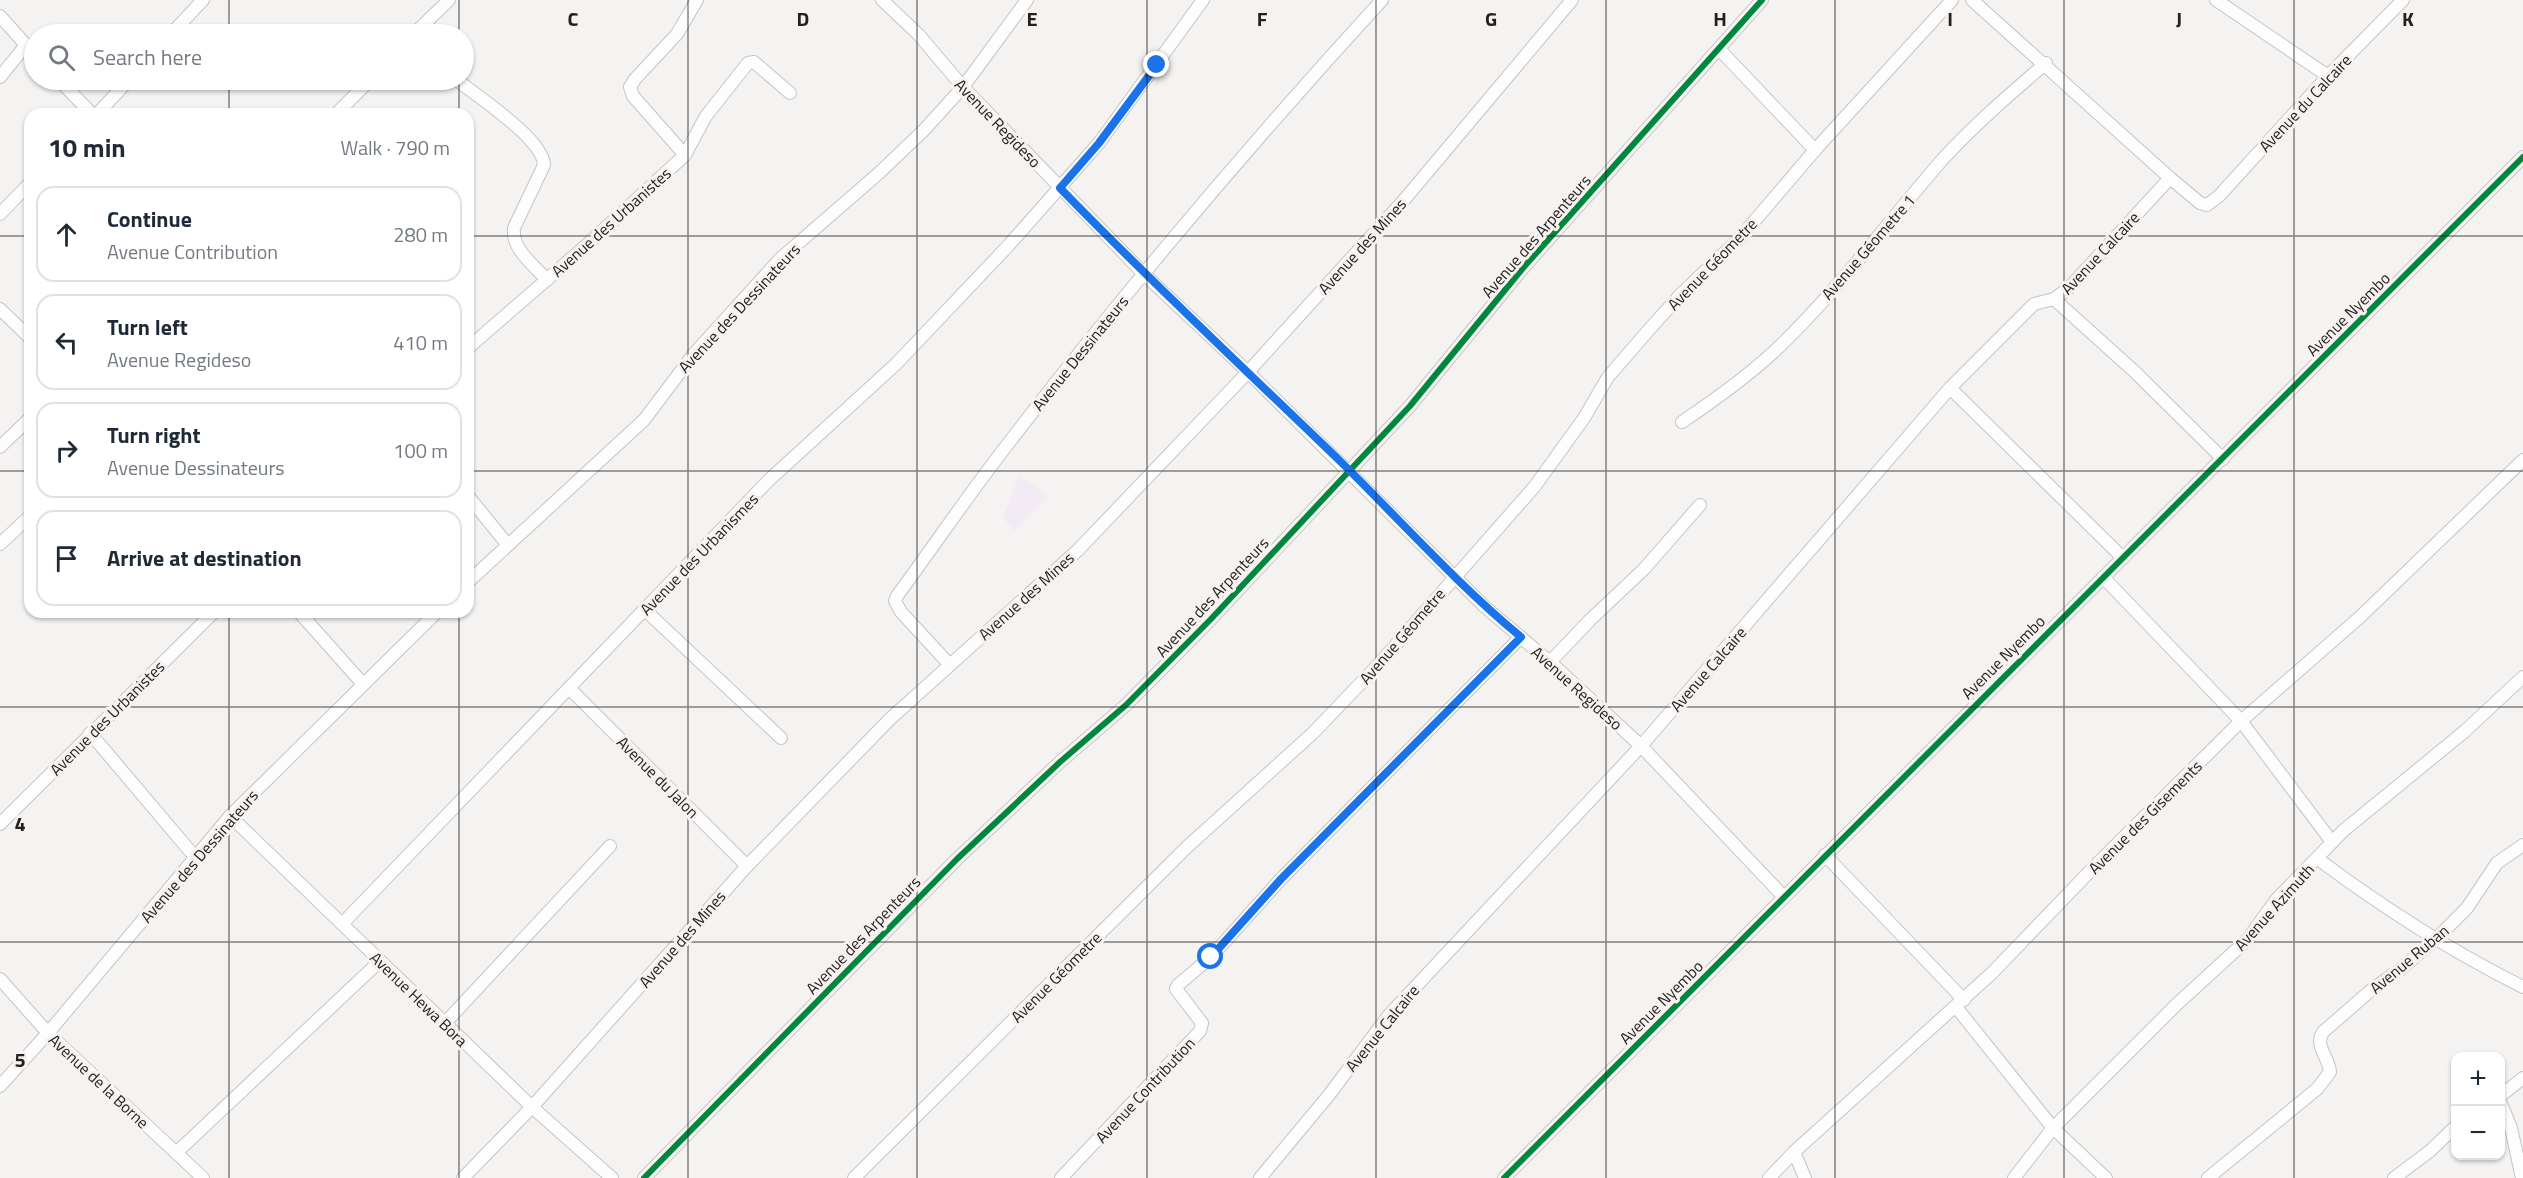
<!DOCTYPE html>
<meta charset="utf-8">
<style>
body{margin:0;font-family:"Titillium Web",sans-serif;background:#f2f2f3;color:#1f2937}
.controls{position:absolute;right:18px;bottom:18px;display:grid;overflow:hidden;border-radius:12px;box-shadow:0 2px 4px #0004}
.controls button{width:54px;height:54px;display:grid;place-items:center;padding:0;border:0;border-bottom:2px solid #e0e1e3;background:#fff;color:#1f2937;font:30px sans-serif}
.stop{position:absolute;width:18px;height:18px;margin:-14px;border:4px solid #1a73e8;border-radius:50%;background:#fff}
.stop.end{background:#1a73e8;border-color:#fff;box-shadow:0 2px 6px #0008}
.list{margin:0;padding:0;list-style:none}
h2{display:flex;justify-content:space-between;align-items:center;height:78px;margin:0;padding:0 24px;font-size:26px}
h2 small{font-size:20px;font-weight:400;color:#747a83}
.list li{display:grid;grid-template-columns:39px 1fr auto;gap:18px;align-items:center;box-sizing:border-box;height:96px;margin:0 12px 12px;padding:0 12px;border:2px solid #e0e1e3;border-radius:18px}
.list b{display:block;font-size:22px;white-space:nowrap}
.list p{margin:0;font-size:20px;white-space:nowrap;color:#747a83}
.list em{font-size:20px;font-style:normal;color:#747a83}
.icon{flex:none;width:33px;height:33px;fill:none;stroke:currentColor;stroke-width:2;stroke-linecap:round;stroke-linejoin:round}
.map{position:relative;flex:none;width:2523px;height:1178px;overflow:hidden}
.search{position:absolute;background:#fff;box-shadow:0 2px 4px #0004;left:24px;top:24px;width:450px;height:66px;display:flex;align-items:center;gap:15px;box-sizing:border-box;padding:0 21px;border-radius:33px;color:#747a83;font-size:22px}
.panel{position:absolute;background:#fff;box-shadow:0 2px 4px #0004;left:24px;top:108px;width:450px;height:510px;border-radius:18px}
.map>svg:first-child{display:block}
.industrial{fill:#f2ebf5}
.lines{fill:none;stroke-linecap:round;stroke-linejoin:round}
.street-casing{stroke:#c6c4c2;stroke-width:14}
.street{stroke:#fefdfd;stroke-width:12}
.cycleway-casing{stroke:#f7f2ef;stroke-width:10}
.cycleway{stroke:#00873e;stroke-width:6}
.route{stroke:#1a73e8;stroke-width:8}
.grid{fill:none;stroke:#232120;stroke-width:1.5;stroke-opacity:0.55}
.labels{text-anchor:middle;stroke-width:6;stroke-linejoin:round;paint-order:stroke}
.street-label{font-size:16px;fill:#232120;stroke:#f7f2ef}
.grid-label{font-size:20px;text-anchor:middle;font-weight:bold;fill:#232120;stroke:#f7f2ef;stroke-width:6;stroke-linejoin:round;paint-order:stroke}
</style>
<div class="map">
<svg width="2523" height="1178" viewBox="0 0 2523 1178">
<rect width="100%" height="100%" fill="#f5f3f1"/>
<path class="industrial" d="M1019,474L1048,496L1014,531L1003,518Z"/>
<g class="lines">
<defs>
<g id="street">
<path d="M882,0L918,34L963,87L1144,274L1248,372L1485,607L1550,662L1641,746L1784,897"/>
<path d="M1972,0L2170,178L2200,203L2207,205L2219,196L2328,76L2403,0"/>
<path d="M2216,0L2328,76"/>
<path d="M0,16L34,54"/>
<path d="M171,34L203,0"/>
<path d="M414,34L449,0"/>
<path d="M1719,49L1815,150"/>
<path d="M0,77L26,45"/>
<path d="M59,80L92,114"/>
<path d="M457,80C478,97 543,139 544,165L514,228C511,249 534,265 547,280"/>
<path d="M97,114L129,80"/>
<path d="M336,114L370,80"/>
<path d="M685,155L706,116L748,63L754,62L790,93"/>
<path d="M0,214L30,183"/>
<path d="M2054,299L2135,372L2223,459"/>
<path d="M0,309L30,338"/>
<path d="M468,348L589,243L685,155L633,96L630,87L635,79L677,34L697,0"/>
<path d="M1950,388L2123,558"/>
<path d="M1682,422C1716,399 1750,375 1780,346C1839,289 1888,222 1942,160C1974,125 2010,94 2046,63"/>
<path d="M0,447L30,418"/>
<path d="M468,496L507,544"/>
<path d="M0,544L30,516"/>
<path d="M2103,577L2241,721L2332,842"/>
<path d="M468,582L644,420L693,355L780,259L879,173L924,130L963,87L1027,0"/>
<path d="M645,610L781,738"/>
<path d="M299,612L363,684"/>
<path d="M1550,662L1590,620L1644,569L1700,505"/>
<path d="M949,664L901,612L895,601L897,596C933,547 967,497 1004,449C1123,294 1250,144 1382,0"/>
<path d="M569,688L747,866"/>
<path d="M90,733L195,857"/>
<path d="M230,816L532,1107L612,1178"/>
<path d="M0,824L214,612"/>
<path d="M1825,855L1964,1000"/>
<path d="M2318,859C2382,907 2451,951 2523,987"/>
<path d="M342,924L769,480L896,364L1008,246L1099,143L1203,0"/>
<path d="M0,979L48,1033L203,1178"/>
<path d="M1956,1007L2053,1128L2106,1178"/>
<path d="M445,1023L610,846"/>
<path d="M0,1086L48,1033L230,816L437,612"/>
<path d="M2500,1096L2523,1078"/>
<path d="M2500,1101L2511,1128L2522,1178"/>
<path d="M1794,1152L1805,1178"/>
<path d="M176,1153L380,961"/>
<path d="M463,1178L532,1107L747,866L890,719L1078,550L1248,372L1404,200L1572,0"/>
<path d="M644,1178L957,859L1060,762L1126,705L1211,619L1410,406L1523,268L1762,0"/>
<path d="M854,1178L1187,847L1313,733L1378,665L1535,486L1584,418L1608,377L1647,332L1681,294L1740,238L1815,150L1952,0"/>
<path d="M1061,1178L1200,1031L1202,1023L1176,989L1178,985L1211,957L1281,879L1521,637"/>
<path d="M1260,1178L1329,1095L1389,1015L1641,746L1950,388L2034,304L2054,299L2069,288L2170,178"/>
<path d="M1504,1178L2523,157"/>
<path d="M1769,1178L1794,1152L1992,973L2095,866L2241,721L2360,617L2523,460"/>
<path d="M2014,1178L2053,1128L2176,1005L2247,940L2276,900L2343,831L2465,731L2523,677"/>
<path d="M2208,1178L2317,1089L2330,1072C2329,1057 2314,1046 2323,1032L2370,991L2402,968L2437,938L2467,908L2497,863L2523,845"/>
<path d="M2394,1178L2430,1151L2456,1126"/>
</g>
</defs>
<use href="#street" class="street-casing"/>
<use href="#street" class="street"/>
<defs>
<g id="cycleway">
<path d="M644,1178L957,859L1060,762L1126,705L1211,619L1410,406L1523,268L1762,0"/>
<path d="M1504,1178L2523,157"/>
</g>
</defs>
<use href="#cycleway" class="cycleway-casing"/>
<use href="#cycleway" class="cycleway"/>
</g>
<g class="lines">
<path class="route" d="M1157,65L1099,143L1060,188C1151,282 1247,371 1341,462C1401,521 1456,583 1521,637L1281,879L1211,957"/>
</g>
<path class="grid" d="M229,0V34M459,0V34M688,0V1178M917,0V1178M1147,0V1178M1376,0V1178M1606,0V1178M1835,0V1178M2064,0V1178M2294,0V1178M229,80V114M459,80V114M0,236H30M468,236H2523M0,471H30M468,471H2523M229,612V1178M459,612V1178M0,707H2523M0,942H2523"/>
<g class="labels">
<g class="street-label">
<text transform="translate(2305 103) rotate(-47)" y="6">Avenue du Calcaire</text>
<text transform="translate(998 123) rotate(46)" y="6">Avenue Regideso</text>
<text transform="translate(611 222) rotate(-42)" y="6">Avenue des Urbanistes</text>
<text transform="translate(1536 236) rotate(-49)" y="6">Avenue des Arpenteurs</text>
<text transform="translate(1362 246) rotate(-48)" y="6">Avenue des Mines</text>
<text transform="translate(1868 247) rotate(-49)" y="6">Avenue Géometre 1</text>
<text transform="translate(2100 253) rotate(-47)" y="6">Avenue Calcaire</text>
<text transform="translate(1712 264) rotate(-46)" y="6">Avenue Géometre</text>
<text transform="translate(739 308) rotate(-47)" y="6">Avenue des Dessinateurs</text>
<text transform="translate(2348 314) rotate(-45)" y="6">Avenue Nyembo</text>
<text transform="translate(1080 353) rotate(-51)" y="6">Avenue Dessinateurs</text>
<text transform="translate(699 554) rotate(-46)" y="6">Avenue des Urbanismes</text>
<text transform="translate(1026 596) rotate(-42)" y="6">Avenue des Mines</text>
<text transform="translate(1212 597) rotate(-47)" y="6">Avenue des Arpenteurs</text>
<text transform="translate(1402 636) rotate(-49)" y="6">Avenue Géometre</text>
<text transform="translate(2003 657) rotate(-45)" y="6">Avenue Nyembo</text>
<text transform="translate(1708 669) rotate(-49)" y="6">Avenue Calcaire</text>
<text transform="translate(1577 688) rotate(42)" y="6">Avenue Regideso</text>
<text transform="translate(107 718) rotate(-45)" y="6">Avenue des Urbanistes</text>
<text transform="translate(658 777) rotate(45)" y="6">Avenue du Jalon</text>
<text transform="translate(2145 817) rotate(-45)" y="6">Avenue des Gisements</text>
<text transform="translate(199 856) rotate(-49)" y="6">Avenue des Dessinateurs</text>
<text transform="translate(2274 907) rotate(-48)" y="6">Avenue Azimuth</text>
<text transform="translate(863 935) rotate(-46)" y="6">Avenue des Arpenteurs</text>
<text transform="translate(682 939) rotate(-49)" y="6">Avenue des Mines</text>
<text transform="translate(2409 959) rotate(-40)" y="6">Avenue Ruban</text>
<text transform="translate(1056 977) rotate(-45)" y="6">Avenue Géometre</text>
<text transform="translate(419 999) rotate(44)" y="6">Avenue Hewa Bora</text>
<text transform="translate(1661 1002) rotate(-45)" y="6">Avenue Nyembo</text>
<text transform="translate(1382 1028) rotate(-51)" y="6">Avenue Calcaire</text>
<text transform="translate(99 1081) rotate(43)" y="6">Avenue de la Borne</text>
<text transform="translate(1145 1090) rotate(-47)" y="6">Avenue Contribution</text>
</g>
</g>
<g class="grid-label">
<text x="573" y="26">C</text>
<text x="803" y="26">D</text>
<text x="1032" y="26">E</text>
<text x="1262" y="26">F</text>
<text x="1491" y="26">G</text>
<text x="1720" y="26">H</text>
<text x="1950" y="26">I</text>
<text x="2179" y="26">J</text>
<text x="2408" y="26">K</text>
<text x="20" y="831">4</text>
<text x="20" y="1067">5</text>
</g>
</svg>
<div class="controls">
<button>+</button>
<button>−</button>
</div>
<div class="stop" style="left:1211px;top:957px"></div>
<div class="stop end" style="left:1157px;top:65px"></div>
<div class="search"><svg class="icon" aria-label="search" viewBox="0 0 24 24"><circle cx="10" cy="10" r="6"/><path d="M15 15l6 6"/></svg>Search here</div>
<section class="panel">
<h2>10 min<small>Walk · 790 m</small></h2>
<ul class="list">
<li><svg class="icon" aria-label="ahead" viewBox="0 0 24 24"><path d="M12 20V5M6 11l6-6 6 6"/></svg><div><b>Continue</b><p>Avenue Contribution</p></div><em>280 m</em></li>
<li><svg class="icon" aria-label="left" viewBox="0 0 24 24"><path d="M17 20v-9H6M10 6l-5 5 5 5"/></svg><div><b>Turn left</b><p>Avenue Regideso</p></div><em>410 m</em></li>
<li><svg class="icon" aria-label="right" viewBox="0 0 24 24"><path d="M7 20v-9h11M14 6l5 5-5 5"/></svg><div><b>Turn right</b><p>Avenue Dessinateurs</p></div><em>100 m</em></li>
<li><svg class="icon" aria-label="arrive" viewBox="0 0 24 24"><path d="M6 21V4h12l-3 4 3 4H6"/></svg><div><b>Arrive at destination</b></div></li>
</ul>
</section>
</div>
